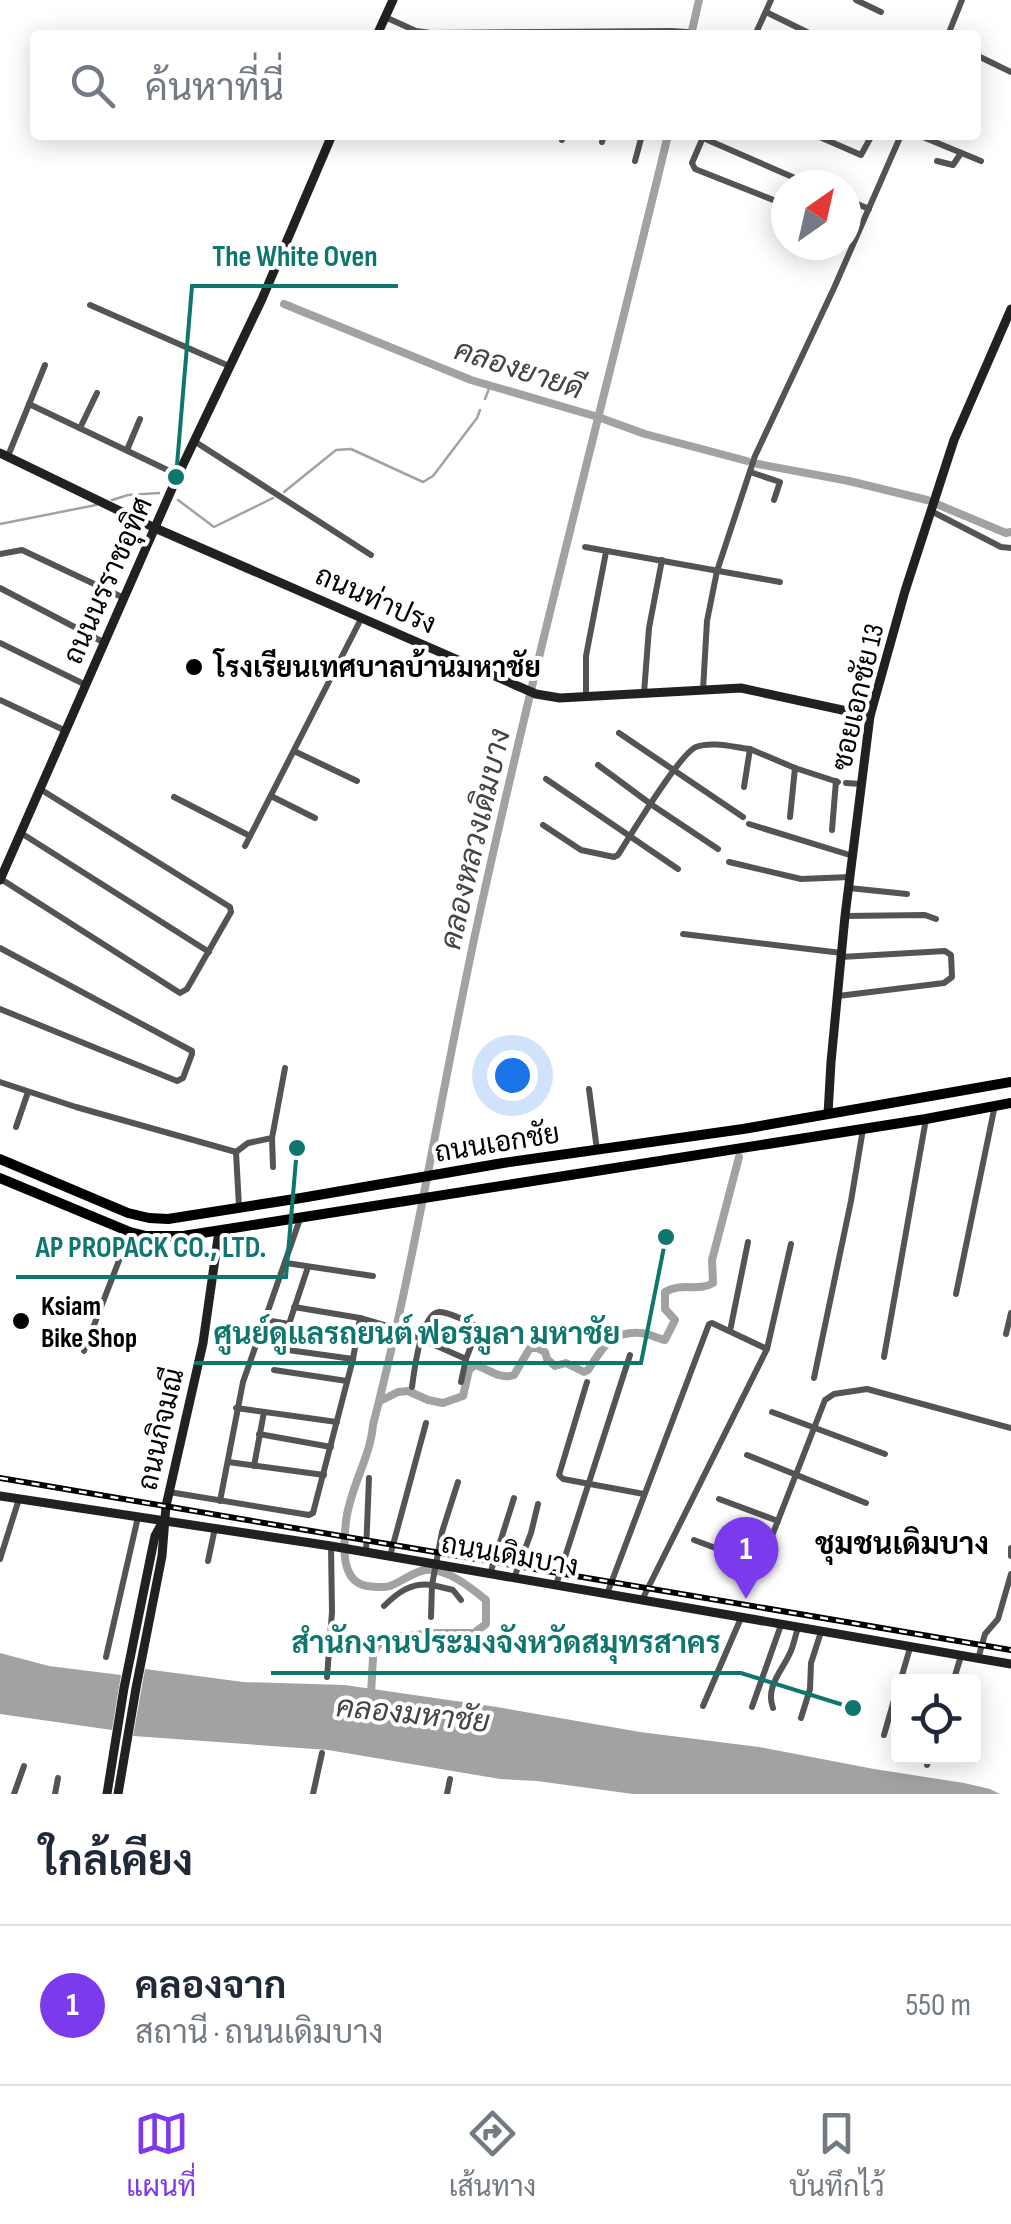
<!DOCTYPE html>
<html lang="th">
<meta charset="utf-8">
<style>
body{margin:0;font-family:"Sofia Sans Condensed",Sarabun,sans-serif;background:#f6f6f7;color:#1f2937}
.controls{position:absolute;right:30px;bottom:30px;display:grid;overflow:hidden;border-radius:10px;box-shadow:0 5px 25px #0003}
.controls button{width:90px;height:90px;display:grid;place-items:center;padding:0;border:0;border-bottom:2px solid #e0e1e3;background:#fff;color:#1f2937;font:50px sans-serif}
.compass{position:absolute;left:771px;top:170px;width:90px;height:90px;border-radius:50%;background:#fff;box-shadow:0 5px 25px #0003;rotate:34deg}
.you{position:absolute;left:512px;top:1075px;width:35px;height:35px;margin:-25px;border:8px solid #fff;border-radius:50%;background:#1a73e8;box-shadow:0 0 0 15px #1a73e833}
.badge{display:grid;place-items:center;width:65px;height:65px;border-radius:50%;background:#7c3aed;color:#fff;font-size:32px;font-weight:700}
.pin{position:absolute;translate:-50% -82px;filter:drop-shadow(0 2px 5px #0008)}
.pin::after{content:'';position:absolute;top:52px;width:35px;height:30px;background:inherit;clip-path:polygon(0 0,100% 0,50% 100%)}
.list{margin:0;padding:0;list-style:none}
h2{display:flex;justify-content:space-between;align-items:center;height:130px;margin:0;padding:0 40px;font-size:42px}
h2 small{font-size:32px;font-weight:400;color:#747a83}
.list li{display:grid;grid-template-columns:65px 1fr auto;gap:30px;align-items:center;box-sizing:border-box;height:160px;padding:0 40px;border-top:2px solid #e0e1e3}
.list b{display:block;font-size:38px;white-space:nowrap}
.list p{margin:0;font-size:32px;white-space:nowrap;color:#747a83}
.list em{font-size:32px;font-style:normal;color:#747a83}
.icon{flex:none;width:55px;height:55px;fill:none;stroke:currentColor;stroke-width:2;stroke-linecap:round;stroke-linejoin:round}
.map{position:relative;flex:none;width:1011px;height:1794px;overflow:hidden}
.search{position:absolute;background:#fff;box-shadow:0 5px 25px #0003;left:30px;right:30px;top:30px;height:110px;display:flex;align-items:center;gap:25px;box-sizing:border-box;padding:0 35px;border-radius:10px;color:#747a83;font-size:38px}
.sheet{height:290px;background:#fff}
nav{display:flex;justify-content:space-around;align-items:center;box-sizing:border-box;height:140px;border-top:2px solid #e0e1e3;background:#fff;font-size:28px;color:#747a83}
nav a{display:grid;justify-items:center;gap:5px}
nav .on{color:#7c3aed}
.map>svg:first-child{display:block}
.water{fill:#a2a2a2}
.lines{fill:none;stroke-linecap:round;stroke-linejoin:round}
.stream{stroke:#a2a2a2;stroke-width:2.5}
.canal{stroke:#a2a2a2;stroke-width:8}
.street{stroke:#545454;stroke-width:6}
.secondary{stroke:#212121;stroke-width:9}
.primary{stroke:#000;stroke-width:10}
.rail-casing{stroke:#000;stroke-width:6}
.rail{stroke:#fff;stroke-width:2.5;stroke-dasharray:8;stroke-linecap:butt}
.poi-dot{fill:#000;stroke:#fff;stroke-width:4}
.labels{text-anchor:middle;stroke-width:8;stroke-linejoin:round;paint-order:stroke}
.street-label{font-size:28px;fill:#000;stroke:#fff}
.poi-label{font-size:28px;font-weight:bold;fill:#000;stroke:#fff;text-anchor:start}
.water-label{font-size:30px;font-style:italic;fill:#434343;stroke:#fff}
.neighbourhood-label{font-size:30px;font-weight:bold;fill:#000;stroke:#fff}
.leader{fill:none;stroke:#0f766e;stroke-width:4}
.callout-dot{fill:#0f766e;stroke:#fff;stroke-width:4}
.callout-label{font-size:30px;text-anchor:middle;font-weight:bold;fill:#0f766e;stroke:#fff;stroke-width:8;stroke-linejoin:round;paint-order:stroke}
</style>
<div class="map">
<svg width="1011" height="1794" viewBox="0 0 1011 1794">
<rect width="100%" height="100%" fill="#fff"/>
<g class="water">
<path d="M0,1653L49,1666L121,1675L112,1730L0,1714Z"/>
<path d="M145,1669L243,1682L345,1685L497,1707L640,1732L759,1747L874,1769L964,1783L990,1789L1000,1794H633L537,1781L500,1779L328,1750L133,1736Z"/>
</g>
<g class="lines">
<g class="stream">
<path d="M485,399L490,386"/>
<path d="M284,492L336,450L351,449L423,482L433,476L477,418L480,410"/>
<path d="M112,500L128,495L159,493"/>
<path d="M178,500L214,527L273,498"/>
<path d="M0,524L96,505"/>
</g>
<g class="canal">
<path d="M691,35L699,0"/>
<path d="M284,304L471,380L598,417L645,434L747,461"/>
<path d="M758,464L849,481L927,500"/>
<path d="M939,505L1006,533L1011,532"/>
<path d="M380,1401L398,1392L408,1391L428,1400L443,1403L463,1396L469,1370L475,1365C489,1369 500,1380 514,1375L530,1348H537L545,1352L547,1359L555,1366L566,1363L584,1372L588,1370C603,1348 609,1331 641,1333C649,1334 657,1338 665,1340L675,1320L665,1309V1292C681,1282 699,1292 713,1283L712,1260L739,1157"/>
<path d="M371,1695L373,1657L377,1646L386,1638L434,1633H474L486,1624V1600C470,1587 447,1568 425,1570C413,1572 401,1582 390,1586C383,1588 374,1587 367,1586C339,1581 344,1543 346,1521C350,1487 370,1459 373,1425C417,1254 443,1079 481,907C538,648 606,392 668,135"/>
</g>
<g class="street">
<path d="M856,0L881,12"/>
<path d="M766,12L813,35"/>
<path d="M385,17L416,31L431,33L671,31L687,32L695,35"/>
<path d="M755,35L771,0"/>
<path d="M948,35L962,0"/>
<path d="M976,55L1011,72"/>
<path d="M704,135L692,163L695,169L786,205"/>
<path d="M815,135L861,155L872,135"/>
<path d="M918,135L981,161"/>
<path d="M703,138L811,185"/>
<path d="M562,140L563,135"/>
<path d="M602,142L604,135"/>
<path d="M635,161L642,135"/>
<path d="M937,161L953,165L961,153"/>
<path d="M846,199L869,209"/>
<path d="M90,305L229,366"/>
<path d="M29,404L178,475"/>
<path d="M80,428L97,393"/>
<path d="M194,441L371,555"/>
<path d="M127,450L140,419"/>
<path d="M8,456L45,365"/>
<path d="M750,472L780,482L774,500"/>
<path d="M931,511L1001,547L1011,548"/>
<path d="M585,547L780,582"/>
<path d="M0,554L22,550L124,598"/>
<path d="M0,588L105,643"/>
<path d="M0,643L86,685"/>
<path d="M703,690L707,621L717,571L755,456L834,288L901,135"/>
<path d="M644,693L649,628L662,560"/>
<path d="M586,696V656L606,552"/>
<path d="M0,700L66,731"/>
<path d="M619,733L743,817"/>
<path d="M294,751L357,781"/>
<path d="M598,765L652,805L718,849"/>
<path d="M546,779L678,869"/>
<path d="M846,783L861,784"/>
<path d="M744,787L750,749L795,768L838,782"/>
<path d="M271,796L315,818"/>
<path d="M174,797L250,836"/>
<path d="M790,817L795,768"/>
<path d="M749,824L853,856"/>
<path d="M543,825L581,850L614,857L618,855C630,836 680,753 696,747C712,741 733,747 750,749"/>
<path d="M832,830L836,781"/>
<path d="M21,833L209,952"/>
<path d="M245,846L362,617"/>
<path d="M729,862L801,879L850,877"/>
<path d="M1,879L180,993L187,989L231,912L230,907L40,789"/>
<path d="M849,888L907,894"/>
<path d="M845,916L925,915L936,919"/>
<path d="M683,934L842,953"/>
<path d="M0,948L192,1051V1054L183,1078L177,1081L0,1009"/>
<path d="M838,996L944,983L952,977L951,955L945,951L841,957"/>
<path d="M0,1082L76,1107L236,1152L239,1207"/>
<path d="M589,1089L597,1150"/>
<path d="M16,1127L28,1092"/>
<path d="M236,1152L248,1143L272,1138"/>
<path d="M273,1167L272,1138L285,1068"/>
<path d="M286,1263L373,1276"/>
<path d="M956,1294L995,1105"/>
<path d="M294,1307L360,1318"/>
<path d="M265,1320L289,1324L286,1348L288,1350L353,1359"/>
<path d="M289,1324L308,1267"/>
<path d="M730,1331L748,1242"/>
<path d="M1006,1334L1011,1313"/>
<path d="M84,1351L130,1232"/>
<path d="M884,1357L926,1119"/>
<path d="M274,1370L347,1381"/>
<path d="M814,1378L851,1201L863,1129"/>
<path d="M461,1382L466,1359L478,1328"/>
<path d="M587,1382L559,1475L563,1479L644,1494"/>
<path d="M412,1387C414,1372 421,1313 439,1312C453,1312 479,1328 492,1334"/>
<path d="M236,1408L337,1422"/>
<path d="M772,1412L885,1454"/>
<path d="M259,1434L331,1447"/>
<path d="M747,1455L866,1503"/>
<path d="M228,1462L324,1475"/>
<path d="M254,1466L264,1412"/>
<path d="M169,1492L309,1515L313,1513L353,1359L360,1318L401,1330L466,1359"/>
<path d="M719,1499L778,1521"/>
<path d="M220,1501L243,1382L300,1219"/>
<path d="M694,1540L761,1565"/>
<path d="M1011,1548V1556"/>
<path d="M366,1552L369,1478"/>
<path d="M390,1556L426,1423"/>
<path d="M0,1559L19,1499"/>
<path d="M208,1561L215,1528"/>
<path d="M490,1574L514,1498"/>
<path d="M756,1577L825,1400L834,1394L867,1389L1011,1428"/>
<path d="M514,1578L531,1533L538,1504"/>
<path d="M556,1585L630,1355"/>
<path d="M607,1594L709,1324L712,1323L767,1349"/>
<path d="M642,1600L767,1349L791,1244"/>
<path d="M384,1606C398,1592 412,1582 432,1585L442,1532L458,1482"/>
<path d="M431,1617L432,1585L453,1590L461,1600"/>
<path d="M106,1657L138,1517"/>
<path d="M978,1659L985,1634L998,1619L1011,1574"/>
<path d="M327,1677L332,1612L331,1546"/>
<path d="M900,1682L910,1648"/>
<path d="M953,1682L961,1656"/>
<path d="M703,1706L741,1618"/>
<path d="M752,1707L781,1625"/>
<path d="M773,1708C765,1687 782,1671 790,1653C794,1645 795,1636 798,1628"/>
<path d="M801,1718L810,1689L811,1663L821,1632"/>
<path d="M884,1735L898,1686"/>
<path d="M927,1765L930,1756"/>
<path d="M14,1794L24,1766"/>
<path d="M55,1794L58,1778"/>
<path d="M313,1794L322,1753"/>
<path d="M447,1794L450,1779"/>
</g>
<g class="secondary">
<path d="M377,35L393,0"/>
<path d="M0,453L155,528L536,694L560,698L741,688L870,716"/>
<path d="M0,880L178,475L262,299L332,135"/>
<path d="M828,1114L831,1062L845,916L870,716L905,591L954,440L1011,309"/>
<path d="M0,1496L331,1546L1011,1664"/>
<path d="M107,1794L124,1688L151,1555L155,1536L162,1523"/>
<path d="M118,1794L136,1688L162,1556L166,1506L203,1343L219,1231"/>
</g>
<g class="primary">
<path d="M0,1159L128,1213L149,1218L168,1219L301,1198L503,1163L743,1129L1011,1082"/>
<path d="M0,1178L130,1232L146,1236H183L926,1119L1011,1103"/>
</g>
<defs>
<path id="rail" d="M0,1478L1011,1650"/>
</defs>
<use href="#rail" class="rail-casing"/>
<use href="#rail" class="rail"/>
</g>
<g class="poi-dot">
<circle cx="194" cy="667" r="10"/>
<circle cx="21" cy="1321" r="10"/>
</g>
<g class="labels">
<g class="street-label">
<text transform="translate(107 580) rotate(-66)" y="10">ถนนนรราชอุทิศ</text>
<text transform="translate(376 599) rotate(24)" y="10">ถนนท่าปรง</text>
<text transform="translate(857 697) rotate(-77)" y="10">ซอยเอกชัย 13</text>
<text transform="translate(497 1142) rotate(-9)" y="10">ถนนเอกชัย</text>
<text transform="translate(160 1429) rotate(-77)" y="10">ถนนกิจมณี</text>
<text transform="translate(510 1554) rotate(10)" y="10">ถนนเดิมบาง</text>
</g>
<g class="poi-label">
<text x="214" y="677">โรงเรียนเทศบาลบ้านมหาชัย</text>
<text x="41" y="1315">Ksiam<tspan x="41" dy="32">Bike Shop</tspan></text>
</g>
<g class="water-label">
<text transform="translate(519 369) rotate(18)" y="10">คลองยายดี</text>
<text transform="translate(475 839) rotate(-77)" y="10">คลองหลวงเดิมบาง</text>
<text transform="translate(413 1714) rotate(6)" y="10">คลองมหาชัย</text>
</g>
<g class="neighbourhood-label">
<text x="902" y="1554">ชุมชนเดิมบาง</text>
</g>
</g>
<path class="leader" d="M176 477L192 286H398M297 1148L286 1277H16M666 1237L641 1363H194M853 1708L741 1673H271"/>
<g class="callout-dot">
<circle cx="176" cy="477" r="10"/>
<circle cx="297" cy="1148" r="10"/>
<circle cx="666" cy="1237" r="10"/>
<circle cx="853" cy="1708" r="10"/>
</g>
<g class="callout-label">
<text x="295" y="266">The White Oven</text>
<text x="151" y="1257">AP PROPACK CO., LTD.</text>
<text x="417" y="1344">ศูนย์ดูแลรถยนต์ ฟอร์มูลา มหาชัย</text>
<text x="506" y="1653">สำนักงานประมงจังหวัดสมุทรสาคร</text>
</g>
</svg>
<div class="controls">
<button><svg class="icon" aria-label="locate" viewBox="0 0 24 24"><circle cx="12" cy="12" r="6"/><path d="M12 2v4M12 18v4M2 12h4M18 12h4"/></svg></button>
</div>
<svg class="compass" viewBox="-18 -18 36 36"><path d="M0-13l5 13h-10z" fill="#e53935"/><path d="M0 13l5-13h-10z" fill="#747a83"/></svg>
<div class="you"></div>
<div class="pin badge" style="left:746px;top:1599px">1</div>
<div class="search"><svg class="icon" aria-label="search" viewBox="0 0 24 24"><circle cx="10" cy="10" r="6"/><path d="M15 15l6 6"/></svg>ค้นหาที่นี่</div>
</div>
<section class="sheet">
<h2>ใกล้เคียง<small></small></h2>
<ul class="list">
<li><span class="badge">1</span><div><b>คลองจาก</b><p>สถานี · ถนนเดิมบาง</p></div><em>550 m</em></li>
</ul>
</section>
<nav>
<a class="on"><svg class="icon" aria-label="map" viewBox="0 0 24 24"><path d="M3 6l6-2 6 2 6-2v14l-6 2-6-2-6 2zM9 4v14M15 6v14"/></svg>แผนที่</a>
<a><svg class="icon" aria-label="directions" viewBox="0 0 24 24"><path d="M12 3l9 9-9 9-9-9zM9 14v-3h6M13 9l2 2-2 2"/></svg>เส้นทาง</a>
<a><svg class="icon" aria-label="saved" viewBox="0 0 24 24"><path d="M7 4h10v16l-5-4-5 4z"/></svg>บันทึกไว้</a>
</nav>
